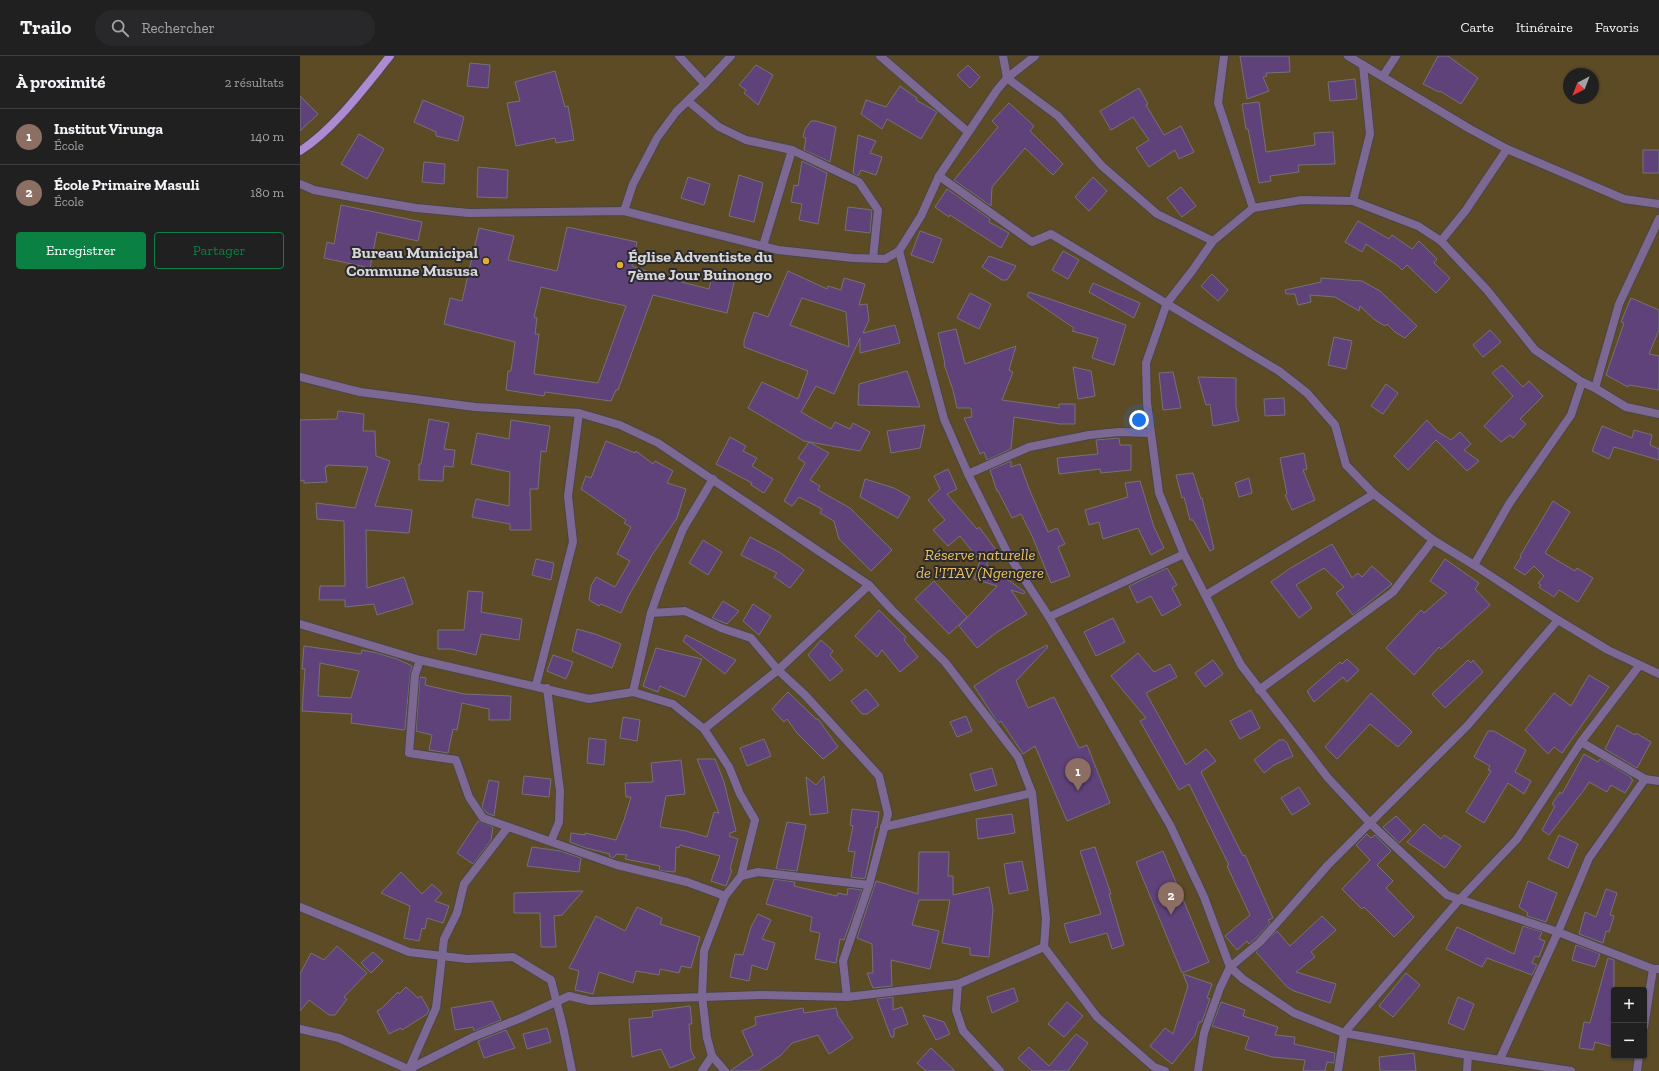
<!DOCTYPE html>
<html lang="fr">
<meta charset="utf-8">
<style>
body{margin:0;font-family:"Zilla Slab",serif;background:#28282a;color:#f1f3f6}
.controls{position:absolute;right:12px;bottom:12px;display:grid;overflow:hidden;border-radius:4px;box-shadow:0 1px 3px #0004}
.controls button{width:36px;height:36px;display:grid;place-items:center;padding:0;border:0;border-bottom:1px solid #3d3e3f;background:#202021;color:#f1f3f6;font:20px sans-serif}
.compass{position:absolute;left:1263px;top:12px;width:36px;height:36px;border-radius:50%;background:#202021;box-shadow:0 1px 3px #0004;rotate:222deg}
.you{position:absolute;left:839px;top:364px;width:14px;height:14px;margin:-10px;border:3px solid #fff;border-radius:50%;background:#1a73e8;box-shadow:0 0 0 6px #1a73e833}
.badge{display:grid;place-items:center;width:26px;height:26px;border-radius:50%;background:#0b8043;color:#fff;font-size:13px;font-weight:700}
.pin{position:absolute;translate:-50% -33px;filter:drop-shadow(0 1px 2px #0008)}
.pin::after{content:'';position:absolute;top:21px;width:14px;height:12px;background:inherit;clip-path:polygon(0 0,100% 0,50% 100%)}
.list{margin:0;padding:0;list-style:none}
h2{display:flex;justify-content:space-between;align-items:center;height:52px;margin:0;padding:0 16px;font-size:17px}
h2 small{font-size:13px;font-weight:400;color:#a2a3a5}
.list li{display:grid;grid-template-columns:26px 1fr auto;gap:12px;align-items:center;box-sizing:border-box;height:56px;padding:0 16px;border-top:1px solid #3d3e3f}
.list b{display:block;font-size:15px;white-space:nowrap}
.list p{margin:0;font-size:13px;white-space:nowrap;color:#a2a3a5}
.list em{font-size:13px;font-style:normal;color:#a2a3a5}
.actions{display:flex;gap:8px;padding:12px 16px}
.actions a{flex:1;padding:9px 0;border:1px solid #0b8043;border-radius:4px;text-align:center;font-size:14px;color:#0b8043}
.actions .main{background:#0b8043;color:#fff}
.icon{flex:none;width:22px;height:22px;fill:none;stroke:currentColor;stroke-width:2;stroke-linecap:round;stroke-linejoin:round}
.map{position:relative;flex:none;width:1359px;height:1015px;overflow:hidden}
header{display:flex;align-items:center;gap:24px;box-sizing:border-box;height:56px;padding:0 20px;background:#202021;border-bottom:1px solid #3d3e3f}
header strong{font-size:19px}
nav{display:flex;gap:22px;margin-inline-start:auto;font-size:14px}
.search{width:280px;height:36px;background:#28282a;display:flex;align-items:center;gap:10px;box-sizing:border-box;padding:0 14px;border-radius:22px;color:#a2a3a5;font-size:15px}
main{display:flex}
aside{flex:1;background:#202021}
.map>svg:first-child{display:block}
.green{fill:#5d4b26;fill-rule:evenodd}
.building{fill:#5f427a;stroke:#747275;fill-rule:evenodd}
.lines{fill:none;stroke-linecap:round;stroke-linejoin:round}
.lane-casing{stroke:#474648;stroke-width:10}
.street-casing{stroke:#474648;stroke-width:10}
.secondary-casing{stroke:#474648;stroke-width:10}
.lane{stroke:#7d6894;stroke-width:8}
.street{stroke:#7d6894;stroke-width:8}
.secondary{stroke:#ad8bd0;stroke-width:8}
.poi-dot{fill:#e1af34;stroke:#2b2a2c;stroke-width:1.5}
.labels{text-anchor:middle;stroke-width:4;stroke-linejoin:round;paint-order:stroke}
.poi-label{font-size:16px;font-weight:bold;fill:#d7d6d8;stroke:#2b2a2c;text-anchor:end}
.park-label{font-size:16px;font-style:italic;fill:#ecbf5e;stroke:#2b2a2c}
</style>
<header>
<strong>Trailo</strong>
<div class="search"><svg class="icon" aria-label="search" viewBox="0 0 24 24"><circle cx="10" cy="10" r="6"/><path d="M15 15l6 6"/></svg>Rechercher</div>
<nav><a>Carte</a><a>Itinéraire</a><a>Favoris</a></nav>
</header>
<main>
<aside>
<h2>À proximité<small>2 résultats</small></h2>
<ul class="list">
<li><span class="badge" style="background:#8d6e63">1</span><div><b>Institut Virunga</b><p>École</p></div><em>140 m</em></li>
<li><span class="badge" style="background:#8d6e63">2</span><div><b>École Primaire Masuli</b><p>École</p></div><em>180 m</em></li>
</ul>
<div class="actions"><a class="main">Enregistrer</a><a>Partager</a></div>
</aside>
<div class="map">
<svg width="1359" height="1015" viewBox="0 0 1359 1015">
<rect width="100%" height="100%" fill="#2b2a2c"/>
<path class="green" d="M0,0H1359V1015H0ZM1269,18H1293V42H1269ZM1314,934H1344V1000H1314Z"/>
<g class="building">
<path d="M940,0H989L990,16L966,17L967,20L963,21L969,35L947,43Z"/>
<path d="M1138,0H1148L1178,22L1161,48L1140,35L1139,36L1123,28Z"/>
<path d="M170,7L190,9L188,32L167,30Z"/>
<path d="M456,9L473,19L458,49L444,37L446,34L439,29Z"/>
<path d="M668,9L680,21L670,32L657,19Z"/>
<path d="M255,15L265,51L268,50L274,84L256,87L255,82L216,90L207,47L220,45L215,26Z"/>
<path d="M1055,23L1057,43L1030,45L1028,26Z"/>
<path d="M600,30L617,42L616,44L637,56L621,83L587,63L582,73L561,58L566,44L586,51Z"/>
<path d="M839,32L848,48L846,49L864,79L881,70L894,96L879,103L875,94L849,111L836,92L849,84L833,61L811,74L800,55Z"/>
<path d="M0,40L18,58L0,75Z"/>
<path d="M123,44L164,61L158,85L136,80V76L114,66Z"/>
<path d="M959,46L966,96L1015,89L1014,77L1033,76L1035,108L998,109L999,116L970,120L971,125L959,127L948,73H946L942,48Z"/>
<path d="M709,47L734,70L730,75L763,108L753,119L725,92L692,131L691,150L654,124L698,71L692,65Z"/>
<path d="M511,65H516L536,71L530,106L504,94L506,82L503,81L505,73Z"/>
<path d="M59,78L84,93L67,123L41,108Z"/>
<path d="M558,79L576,85L570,97L582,101L576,119L561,114L558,120L553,117Z"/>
<rect x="1343" y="94" width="16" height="23"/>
<path d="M502,105L527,117L518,168L499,164L502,148L491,146L494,129L498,130Z"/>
<path d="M124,106L145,108L144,128L122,126Z"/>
<path d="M178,111L208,114L207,142L177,141Z"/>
<path d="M439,119L463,127L454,166L429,160Z"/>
<path d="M388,121L410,128L404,149L381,142Z"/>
<path d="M793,121L807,135L789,155L775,141Z"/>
<path d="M881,131L896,150L882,161L867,142Z"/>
<path d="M647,133L690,163L689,166L709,177L701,192L650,159L649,161L635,151Z"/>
<path d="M41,149L122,166L118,185L77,176L70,212L24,202L27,186L34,188Z"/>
<path d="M548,151L572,154L570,177L545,174Z"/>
<path d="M1058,165L1089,183L1092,179L1112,193L1119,185L1137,203L1134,207L1150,222L1136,237L1107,209L1102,214L1097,209L1066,188L1062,196L1045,186Z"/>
<path d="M267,171L337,186L332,210L366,222L409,233L413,216L435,222L427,257L353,239L318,334H316L311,345L245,336L244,340L206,334L208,315H211L215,286L144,268L150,242L162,245L179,172L214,180L208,204L257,215ZM241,231L326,250L298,327L234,318L239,278H235L237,262L234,261Z"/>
<path d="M620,175L642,183L633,207L611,199Z"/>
<path d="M763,195L779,204L768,223L752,214Z"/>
<path d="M689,200L716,210L707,224H702L682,211Z"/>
<path d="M488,215L527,233L528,230L541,234L544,222L565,228L559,249L567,248L569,264L563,277L595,269L600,287L560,297V282L534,338L516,330L501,356L531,373L535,366L550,373L553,367L570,376L560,395L504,385L448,352L462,326L498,343L508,315L444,291V285L454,256L468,261ZM502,242L546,256L549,291L490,269Z"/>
<path d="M912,218L928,234L918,245L901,230Z"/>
<path d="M1021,222L1062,225L1080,235L1117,270L1105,282L1095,276L1087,268L1085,270L1075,264L1060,250L1059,255L1035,241L1010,239L1011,246L998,249L995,238H986L985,234L1021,226Z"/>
<path d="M793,227L840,247L834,262L789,236Z"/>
<path d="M729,236L826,269L814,309L792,302L798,282L772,275L774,272L727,240Z"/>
<path d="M670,237L691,248L679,273L657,262Z"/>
<path d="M1331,242L1359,254V274L1349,298L1359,300V334L1329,329L1328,331L1306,319L1324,267L1321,266Z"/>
<path d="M656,273L665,308L716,290L709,314L713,316L702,344L759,352V348H775V368H760L714,361L711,393L687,404L684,396L680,398L664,362L672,361L671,352H657L653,334L644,308H645L638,277Z"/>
<path d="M1190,274L1201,286L1183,301L1173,289Z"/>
<path d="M1034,281L1052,285L1046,313L1028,309Z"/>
<path d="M1202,309L1223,331L1229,325L1243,340L1220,363L1226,368L1213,382L1210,379L1201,386L1184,370L1213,340L1192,317Z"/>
<path d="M773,311L791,315L795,340L778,343Z"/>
<path d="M607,315L620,351L558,349L559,328Z"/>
<path d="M873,316L881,352L863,354L859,317Z"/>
<path d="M898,321L936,322V351L939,365L913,370L910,348L906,349Z"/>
<path d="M1086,328L1098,337L1083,358L1071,350Z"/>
<path d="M984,342L985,359L965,360L964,343Z"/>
<path d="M38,355L64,358L63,375H75L76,400L90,405L75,450L112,454L109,477L66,474L67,532L104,521L113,548L77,559L74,548L45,551V544H19L20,530H45L44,465L17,463L16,447L55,452L68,411L27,409V411H25L27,426L4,427V424L0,425V364L37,363Z"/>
<path d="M129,363L149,367L144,393L155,394L153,411L144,410L143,425L119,424V408H121Z"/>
<path d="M211,364L250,370L246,396L241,395L238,433H230L231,474H210V468L172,461L176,443L209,450L210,416L171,408L177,377L209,383Z"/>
<path d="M1127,364L1137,375L1151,384L1160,376L1171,388L1164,394L1179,405L1167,415L1136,384L1108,414L1094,400Z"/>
<path d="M625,369L620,392L591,397L587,375Z"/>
<path d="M1302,370L1332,382L1334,374L1352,379L1350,389L1359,393V404L1314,391L1309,403L1292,395Z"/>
<path d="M430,381L446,390L443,395L457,402L452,410L473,423L464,437L451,429L452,427L416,408Z"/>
<path d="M819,382L820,389H831V414L801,417L800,413L759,418L757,402L798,398L796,384Z"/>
<path d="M306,385L335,397L336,395L353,408L355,405L373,415L367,427L386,433L377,462L352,499L328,541L321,557L301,548L299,550L289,544L291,530L296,521L315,531L330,505L317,498L331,471L324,467L326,464L281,433L286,420L291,422Z"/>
<path d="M509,386L529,397L510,424L520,430L518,434L550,452L592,494L571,515L539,483L534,465L520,457L522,453L499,441L492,450L484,445L505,407L498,402Z"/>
<path d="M1004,397L1007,413L1003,414L1015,444L992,454L985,439L987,438L980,402Z"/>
<path d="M711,405V411L720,408L730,435L748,476L757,472L765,488L758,491L770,520L751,527L733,482L721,458L712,462L698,435H697L690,414Z"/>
<path d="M648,413L657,433L647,438L677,473L679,471L699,498L686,508L725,536L724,538L711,534L727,558L697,576L677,592L659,570L697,530L674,523L680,505L660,480L648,490L633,474L645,464L628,444L640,433L634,420Z"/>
<path d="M893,417L901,443L902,442L914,493L910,495L893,464H890L884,441L882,442L876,419Z"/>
<path d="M949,422L952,437L939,441L935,427Z"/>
<path d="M565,423L594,432L610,441L598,462L560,441Z"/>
<path d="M840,425L854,471L864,492L851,499L838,472L803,483L799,466L789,469L785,454L828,441L825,427Z"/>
<path d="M1253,445L1270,456L1245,497L1275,515L1277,512L1293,522L1278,546L1259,534L1254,541L1239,531L1241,529L1238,527L1244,520L1234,510L1225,519L1214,512L1221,501L1220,500Z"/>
<path d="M450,481L479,496L504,514L490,532L474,521L477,517L441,499Z"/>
<path d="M403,484L422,496L408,519L389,507Z"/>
<path d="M1032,488L1052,522L1058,517L1062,521L1072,510L1092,528L1053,559L1036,537L1044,531L1024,512L996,529L1012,552L999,562L971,526L989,513Z"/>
<path d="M236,503L254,507L251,524L232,519Z"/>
<path d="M1145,503L1179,527L1175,533L1190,549L1141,593L1139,591L1114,619L1086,592L1121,554L1124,557L1147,537L1130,525Z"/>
<path d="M867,512L877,529L872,532L881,549L862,560L851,540L837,547L829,530Z"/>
<path d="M634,525L667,561L649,578L615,543Z"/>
<path d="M168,535L183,536L181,556L222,563L219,584L181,578L176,599L151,593H138V574H164Z"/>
<path d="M423,545L439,555L427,568L412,562Z"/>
<path d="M453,548L471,560L459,579L443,565Z"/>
<path d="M579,554L606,581L604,584L618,601L600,616L582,594L577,601L555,580Z"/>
<path d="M813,562L825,586L796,600L784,576Z"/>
<path d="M277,573L295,578L321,588L312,612L272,595Z"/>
<path d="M386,579L436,604L425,618L383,585Z"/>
<path d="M521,584L533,595L530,599L543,614L530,625L508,599Z"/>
<path d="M747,589L748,591L716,625L728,652L754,641L779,692L787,689L810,747L767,765L735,690L723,698L701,665L698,667L674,630L699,614Z"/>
<path d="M4,590L61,598L62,594L77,597L97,603L112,610L110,619L105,673L104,674L51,667L52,658L2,655L5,613H2ZM20,607L59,615L51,642L18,640Z"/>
<path d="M356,592L402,603L385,641L360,630L358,636L343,630Z"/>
<path d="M838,597L854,616L870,608L877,621L846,637L886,709L906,693L916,705L901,716L943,800L945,799L973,862L968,864L970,867L956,882L949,888L947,885L937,894L925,880L950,859L927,810L929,809L889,728L879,734L840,665L846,662L811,620Z"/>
<path d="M253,599L273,606L266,623L247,615Z"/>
<path d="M1047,603L1059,614L1047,626L1043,621L1014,646L1007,635L1040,606L1042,608Z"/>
<path d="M913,604L923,618L905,631L895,617Z"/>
<path d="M1168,604L1171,607L1173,604L1183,616L1145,652L1132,638Z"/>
<path d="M1289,619L1309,631L1262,697L1254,691L1248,698L1225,674L1254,637L1271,650Z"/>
<path d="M120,621L126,622L125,629L164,638L211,640L210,664H189V653L162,647L157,674L153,673L148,697L129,694L132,679L116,675Z"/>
<path d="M566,633L579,649L567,658H562L551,645Z"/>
<path d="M488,636L516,663H518L538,691L523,703L497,677L487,663L484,666L472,653Z"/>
<path d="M1071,637L1112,676L1098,691L1070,668L1037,703L1025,691Z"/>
<path d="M951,654L960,672L940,683L930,665Z"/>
<path d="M666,660L672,675L657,681L650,666Z"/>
<path d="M323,661L340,664L337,685L320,682Z"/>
<path d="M1317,669L1335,679L1336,677L1351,686L1337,712L1305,693Z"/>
<path d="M1188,675H1194L1226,694L1215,716L1231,725L1224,738L1208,727L1184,767L1166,756L1191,715L1188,714L1190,710L1174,701Z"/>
<path d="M289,682L306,684L304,709L287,707Z"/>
<path d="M464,683L471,700L447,710L440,692Z"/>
<path d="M979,684H984L987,687L993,700L974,709L964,717L954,704Z"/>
<path d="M1284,698L1298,706L1300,703L1331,721V723L1333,724L1325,737L1311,729L1307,736L1289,726L1284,734L1249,779L1242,774L1255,750L1252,748L1260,736L1262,738Z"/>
<path d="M397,703H415L424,726L436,775L430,777L429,780L438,783L430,813L432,814L426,830L411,825L420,800L380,789L379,792L376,791L375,816L364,815L359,814L360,810L325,803L327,799L317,798L313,802L309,800L310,798L286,792L270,786L271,777L285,779V777L316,784L324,764L331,741H326L325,727L353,726L351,707L381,704L385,738L366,740L360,771L386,775L407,781L414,756L419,757Z"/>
<path d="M692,712L697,729L675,735L670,718Z"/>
<path d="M224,720L251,723L249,741L222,738Z"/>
<path d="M524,720L528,757L510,759L506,721L516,729Z"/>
<path d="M189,724L199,726L194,760L187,757L182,751Z"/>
<path d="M999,731L1010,748L992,759L981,742Z"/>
<path d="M552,753L579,756L577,772L576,771L565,823L551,821L555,796L548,795L553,770L550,769Z"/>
<path d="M712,758L715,777L678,783L676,763Z"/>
<path d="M1096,760L1111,775L1099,787L1083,771Z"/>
<path d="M178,765L193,771L191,784L173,808L157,797Z"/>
<path d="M487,766L506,769L497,815L476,813Z"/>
<path d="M1124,768L1141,783L1144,779L1161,790L1145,812L1107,786Z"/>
<path d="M1067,778L1071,782L1075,779L1091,795L1077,809L1093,825L1086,832L1114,861L1094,881L1064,851L1062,853L1042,833L1070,804L1056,789Z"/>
<path d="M1259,779L1278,788L1268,812L1248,803Z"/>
<path d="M232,791L260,795L281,802L279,816L227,810Z"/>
<path d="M795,791L811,838H809L824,889L812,893L807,877L770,887L764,868L801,858L780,795Z"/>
<path d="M863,795L909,906L882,917L836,806Z"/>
<path d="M619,796H649L648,820H653V839L689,831L693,853L689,901L670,899V892L642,887L650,844H619L612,869L639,875L630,913L591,904L592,930L573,932L567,917H573L572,888L557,882L576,825L618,838Z"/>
<path d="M722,805L728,834L709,838L704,808Z"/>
<path d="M101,816L122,838L132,828L142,837L135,845L149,850L143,867L127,862L125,873L122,872L119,885L104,882L110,850L81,837Z"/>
<path d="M474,823L495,826L494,830L537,840L538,837L547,839L548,832L562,834L544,884L540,883L536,907L515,903L520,877L510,875L512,861L466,848Z"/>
<path d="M1228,825L1257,837L1246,866L1227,860L1228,857L1219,851Z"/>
<path d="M1306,833L1317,837L1310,859L1314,860L1309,876L1306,875L1303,887L1279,878L1285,856L1296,861Z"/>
<path d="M283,835L262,859L254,860L256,891H241L240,857H214V837Z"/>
<path d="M337,851L362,862L360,868L400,881L391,912L381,910L379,917L360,913L359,919L336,915L333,927L299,916L293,938L275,934L279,915L269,912L296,860L325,875Z"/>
<path d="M458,858L471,864L462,883L475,887L467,914L452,909L449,925L430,921L435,898L443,899L451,871Z"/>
<path d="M1022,860L1036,874L1011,896L1015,901L996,916L1036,928L1030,947L994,935L987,931L956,896L977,875L990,890Z"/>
<path d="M1223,870L1242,876L1239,883L1245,885L1239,901L1235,900L1232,907L1237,909L1232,919L1187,902L1182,911L1146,893L1157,871L1214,898Z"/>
<path d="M1276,889L1300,898L1295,911L1272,904Z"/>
<path d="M37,890L67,917L44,941L47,943L35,959H29L9,944L0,955V918L11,897L24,904Z"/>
<path d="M73,896L83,905L71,917L61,907Z"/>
<path d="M1308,902L1314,904V991L1295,986L1293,994L1279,992L1284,966L1290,967Z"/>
<path d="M1106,917L1120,929L1093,961L1079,950Z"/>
<path d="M883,918L912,928L907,942L910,943L902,966H899L895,979L872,1008L850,990L865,972L873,978L888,930Z"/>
<path d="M106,931L118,942L121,940L129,954L127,958L102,974L101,972L89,978L77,955L82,952L98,936L99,938Z"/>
<path d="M714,932L718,945L692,957L687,941Z"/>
<path d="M593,941V954L602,951L608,968L594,973V981H591L577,943Z"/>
<path d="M1158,941L1174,948L1164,974L1148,967Z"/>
<path d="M192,945L201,964L174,975L173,971L155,974L151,952Z"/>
<path d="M767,946L783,960L764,981L748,968Z"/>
<path d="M921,946L945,954L943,960L978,971L975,979L995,981L994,988L1035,997L1034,1007L1027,1006L1025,1015H1003L1005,1004L972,1001L945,993L949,981L912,970Z"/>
<path d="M390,950L392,968H389L391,995L395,1002L370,1012L361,993L332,1001L329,963L353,961L352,955Z"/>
<path d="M503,952L504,957L536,952L538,960L553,982L529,998L518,979L492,987L481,999L458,1015H430L453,999L442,975L456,969L455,961Z"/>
<path d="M623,959L644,966L650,978L636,984Z"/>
<path d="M247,972L251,986L227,993L223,978Z"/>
<path d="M206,974L215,992L184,1002L178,985Z"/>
<path d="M776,978L788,987L768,1015H732L718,1002L729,991L749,1010Z"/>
<path d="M631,992L655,1015H626L617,1007Z"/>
<path d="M1114,997L1116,1015H1080L1079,1001Z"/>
</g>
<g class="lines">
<defs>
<g id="lane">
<path d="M247,632L260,735L259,766L251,785"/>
<path d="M0,851L109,896L167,903L213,901L251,924L263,971L272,1015"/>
</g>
<g id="street">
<path d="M379,0L405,28"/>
<path d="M580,0L668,76"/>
<path d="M703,0L707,22L758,60L802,110L857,158L913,185"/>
<path d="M924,0L918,47L953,152"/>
<path d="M1048,0L1170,73L1207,93L1324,143L1359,148"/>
<path d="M1083,20L1096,0"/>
<path d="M388,45L419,71L446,84L492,94L463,190"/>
<path d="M492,94L559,126L578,154L573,202"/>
<path d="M639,120L732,186L751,178L979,315L1007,337L1035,369L1046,409L1074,438L1133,484L1174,509L1258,564L1308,594L1359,618"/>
<path d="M0,128L14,134L57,142L116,152L169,157L324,155L478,194L553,202L585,203L599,195L621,160L639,120L697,34L707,22L735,0"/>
<path d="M1053,145L1070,78L1063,9"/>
<path d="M324,155L333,128L357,82L376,56L405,28L431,0"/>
<path d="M1141,185L1166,154L1207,93"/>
<path d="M599,195L644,363L668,418L708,498L749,561L870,769L904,841L930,911L943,923L994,957L1044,977L1168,999L1271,1015"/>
<path d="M0,321L60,336L175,351L279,357L320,369L358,387L569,529L592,554L645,606L718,701L732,737L746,863L744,891L797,961L854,1011L865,1015"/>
<path d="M1282,326L1235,294L1187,234L1141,185L1118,170L1053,145L1002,144L953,152L913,185L892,215L867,247L846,307L847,347L859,437L884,498L941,609L1028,722L1071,768L1147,839L1258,876L1353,913H1359"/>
<path d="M1295,332L1326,351L1359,358"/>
<path d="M668,418L729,391L789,379L819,376L851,377"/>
<path d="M1174,509L1209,448L1271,359L1282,326L1295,332L1319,248L1359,163"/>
<path d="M906,539L1074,438"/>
<path d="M351,557L385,555L421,572L451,582L478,614L505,639L579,720L588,758L569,829L543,905L547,941"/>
<path d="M749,561L884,498"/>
<path d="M0,568L120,604L289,643L333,636L373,648L404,673L429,711L440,738L455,764L441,820L425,840L404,895L402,940L407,982L412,1000L425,1015"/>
<path d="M120,604L115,619L109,697L156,704L169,741L183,762L317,809L387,826L425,840"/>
<path d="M236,629L273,486L268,440L279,357"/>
<path d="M959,634L1093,536L1133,484"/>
<path d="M333,636L351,557L361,528L383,473L413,423"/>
<path d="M404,673L478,614L569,529"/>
<path d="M1281,686L1345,723L1359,725"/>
<path d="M584,771L732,737"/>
<path d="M441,820L458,816L569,829"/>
<path d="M658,928L656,954L663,975L700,1015"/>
<path d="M1344,971L1353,913"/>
<path d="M0,973L39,982L112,1015"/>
<path d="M1200,1003L1258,876L1289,802L1345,723"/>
<path d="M109,1013L173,981L221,962L269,940L290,945L461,939L547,941L658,928L744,891"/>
<path d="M109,1013L136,952L144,883L157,857L164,828L208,771"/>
<path d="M402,1015L412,1000"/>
<path d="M898,1015L904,977L920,932L930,911L960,886L1028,809L1168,669L1258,564"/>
<path d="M1038,1015L1044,977L1160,843L1217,783L1281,686L1339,610"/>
<path d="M1167,1015L1168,999"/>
<path d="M1337,1015L1339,1000"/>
</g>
<path id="secondary" d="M0,95C34,73 64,32 90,0"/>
</defs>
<use href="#lane" class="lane-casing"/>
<use href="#street" class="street-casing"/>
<use href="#secondary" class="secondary-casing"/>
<use href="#lane" class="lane"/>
<use href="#street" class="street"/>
<use href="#secondary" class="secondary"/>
</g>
<g class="poi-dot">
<circle cx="186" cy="205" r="4"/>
<circle cx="320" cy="209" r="4"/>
</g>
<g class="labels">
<g class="poi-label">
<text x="178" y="202">Bureau Municipal<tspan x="178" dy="18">Commune Mususa</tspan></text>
<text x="328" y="206" text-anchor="start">Église Adventiste du<tspan x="328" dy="18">7ème Jour Buinongo</tspan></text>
</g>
<g class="park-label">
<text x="680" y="504">Réserve naturelle<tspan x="680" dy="18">de l'ITAV (Ngengere</tspan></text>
</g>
</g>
</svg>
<div class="controls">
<button>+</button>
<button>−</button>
</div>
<svg class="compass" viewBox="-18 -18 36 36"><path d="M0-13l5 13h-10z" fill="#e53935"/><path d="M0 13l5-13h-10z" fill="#a2a3a5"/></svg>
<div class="you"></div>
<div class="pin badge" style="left:778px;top:735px;background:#8d6e63">1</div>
<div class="pin badge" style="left:871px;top:859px;background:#8d6e63">2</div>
</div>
</main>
